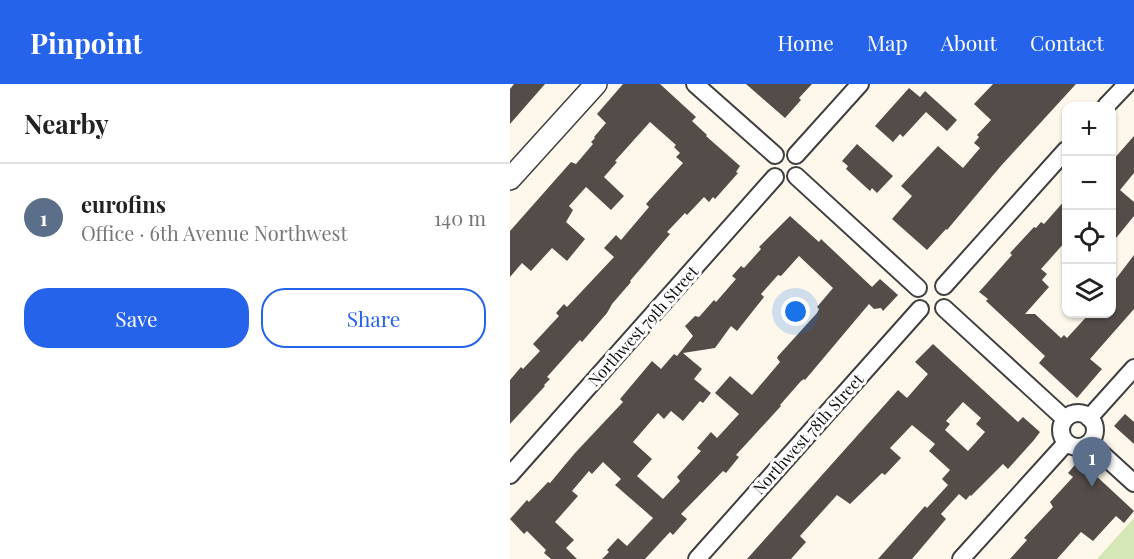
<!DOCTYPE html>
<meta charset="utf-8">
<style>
body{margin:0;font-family:"Playfair Display",serif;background:#f2f2f2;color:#222}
.controls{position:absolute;right:18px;top:18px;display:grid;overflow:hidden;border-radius:12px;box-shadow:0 2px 4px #0004}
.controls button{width:54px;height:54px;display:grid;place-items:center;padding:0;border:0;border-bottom:2px solid #e0e0e0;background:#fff;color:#222;font:30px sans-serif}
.you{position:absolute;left:286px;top:228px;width:21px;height:21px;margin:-15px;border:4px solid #fff;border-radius:50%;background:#1a73e8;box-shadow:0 0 0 9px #1a73e833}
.badge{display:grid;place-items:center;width:39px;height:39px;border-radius:50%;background:#2563eb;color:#fff;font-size:20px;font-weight:700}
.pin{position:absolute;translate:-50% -50px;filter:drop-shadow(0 2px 3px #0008)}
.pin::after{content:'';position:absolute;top:32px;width:21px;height:18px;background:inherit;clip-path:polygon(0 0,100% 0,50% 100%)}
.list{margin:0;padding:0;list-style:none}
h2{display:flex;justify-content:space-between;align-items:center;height:78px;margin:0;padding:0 24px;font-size:26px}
h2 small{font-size:20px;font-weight:400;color:#767676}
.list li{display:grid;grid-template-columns:39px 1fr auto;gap:18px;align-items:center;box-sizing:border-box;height:108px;padding:0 24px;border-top:2px solid #e0e0e0}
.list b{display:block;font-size:22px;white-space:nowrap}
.list p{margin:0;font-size:20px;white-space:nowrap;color:#767676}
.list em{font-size:20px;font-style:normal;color:#767676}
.actions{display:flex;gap:12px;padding:18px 24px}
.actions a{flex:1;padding:14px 0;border:2px solid #2563eb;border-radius:24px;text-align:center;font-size:21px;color:#2563eb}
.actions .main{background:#2563eb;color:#fff}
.icon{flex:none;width:33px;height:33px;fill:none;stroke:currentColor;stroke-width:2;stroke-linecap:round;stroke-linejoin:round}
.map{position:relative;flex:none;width:624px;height:475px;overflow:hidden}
header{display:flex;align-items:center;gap:36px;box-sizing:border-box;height:84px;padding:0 30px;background:#2563eb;color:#fff}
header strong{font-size:28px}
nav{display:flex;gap:33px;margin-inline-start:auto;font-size:21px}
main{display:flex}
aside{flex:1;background:#fff}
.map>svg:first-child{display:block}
.park{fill:#d6e7b7}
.building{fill:#544c49;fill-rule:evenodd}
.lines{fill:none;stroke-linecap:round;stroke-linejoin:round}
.minor-casing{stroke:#3f3f3f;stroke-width:20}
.tertiary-casing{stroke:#3f3f3f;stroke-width:24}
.minor{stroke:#fff;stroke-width:16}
.tertiary{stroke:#fff;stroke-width:21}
.labels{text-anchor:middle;stroke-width:6;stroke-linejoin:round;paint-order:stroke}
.street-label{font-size:16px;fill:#0c0c0c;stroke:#fff}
</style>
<header>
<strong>Pinpoint</strong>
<nav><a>Home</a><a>Map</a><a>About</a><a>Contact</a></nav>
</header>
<main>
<aside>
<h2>Nearby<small></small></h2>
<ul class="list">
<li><span class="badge" style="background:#5c6f8a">1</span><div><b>eurofins</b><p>Office · 6th Avenue Northwest</p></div><em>140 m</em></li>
</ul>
<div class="actions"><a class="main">Save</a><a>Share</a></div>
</aside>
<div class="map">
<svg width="624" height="475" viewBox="0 0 624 475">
<rect width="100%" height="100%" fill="#fef8ec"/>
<path class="park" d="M624,434V475H587Z"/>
<g class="building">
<path d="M4,0H35L0,40V5Z"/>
<path d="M113,0H150L186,33L182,37L197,51L196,52L230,82L226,88L228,89L205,115L203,113L199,118L194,113L177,131L175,129L157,148L160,150L120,197L121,198L102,220L97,229L72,258L70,256L37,293L40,295L34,301L35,302L0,340V296L11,283L13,285L30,267L23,260L49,232L46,229L54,220L57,223L104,173L94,164L106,151L111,156L139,123L136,120L173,79L166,73L170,69L164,63L166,61L140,38L105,77L107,78L94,93L114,112L101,126L76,103L59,122L63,126L56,138L75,155L57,177L42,164L21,187L12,179L0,193V147L61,78L66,80L83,60L81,58L85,54L84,53L96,39L87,30Z"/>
<path d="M236,0H302L289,14L291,16L275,34Z"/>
<path d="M483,0H566L490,83L437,146L436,145L417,166L382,135L402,112L391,102L428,62L453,84L470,64L464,59L469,53L467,51L481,36L464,20Z"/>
<path d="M399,4L410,13L415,7L447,36L437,47L416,28L393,53L390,50L383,58L365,42Z"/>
<path d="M624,52V89L610,106L624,118V132L602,159V77Z"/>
<path d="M347,60L383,92L367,109L362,104L360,107L336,85L338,82L332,77Z"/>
<path d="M556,115V157L531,185L537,190L532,196L539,203L515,230H525L551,254L554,251L557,254L579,230H602V200L624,171V225L580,275L592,285L567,314L529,279L535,272L476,217L478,215L469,208L502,171L500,169L524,143L526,144L531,138L534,140Z"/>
<path d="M280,132L309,158L311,155L362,203L370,195L388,211L373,227L371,224L364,225L359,220L295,296L294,295L291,297L270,321L271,322L226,371L229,373L216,389L213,387L171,430L177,435L163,451L160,448L135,475H92L99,468L97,466L108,454L117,462L143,434L105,401L111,395L93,378L82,390L79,387L62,407L68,412L45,438L64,456L56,464L67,475H41L34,469L36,466L17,447L14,450L0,435L17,416L19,418L38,398L40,399L65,369L113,318L110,315L142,277L151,285L164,270L167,272L183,252L175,242L185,232L189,233L204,216L206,218L226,195L222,192L231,182L234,184L251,165L249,163ZM289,172L323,204L307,223L309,225L307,229L268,272L267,274L270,278L242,311L220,292L205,309L229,330L207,354L201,348L187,364L191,367L167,393L170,397L153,415L127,392L142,375L123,358L148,329L154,335L161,327L173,337L190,317L193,319L201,309L184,295L192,285L173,269L205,264L221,242L227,247L254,213L251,210L268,191L271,192Z"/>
<path d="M423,260L508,338L513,333L530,348L524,356L498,385L493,380L461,412L460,411L456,416L449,410L431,430L436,435L402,475H368L415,422L417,424L438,401L432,395L440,386L419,367L425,360L402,341L380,364L391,374L375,391L372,389L340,420L327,411L290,452L296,458L281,475H237L388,306L397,314L418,290L405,278ZM453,318L471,334L466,340L475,348L458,367L435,346L440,340L436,337Z"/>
<path d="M615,330L624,338V360L604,342Z"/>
<path d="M569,376L624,427L614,439L606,432L583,457L571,448L547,475H500L517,456L514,454L543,423L540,418L563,393L558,389Z"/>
</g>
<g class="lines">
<defs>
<g id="minor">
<path d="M185,0L265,71"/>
<path d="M596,22L617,0"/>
<path d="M286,71L350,0"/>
<path d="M286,92L408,204"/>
<path d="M434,202L556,66"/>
<path d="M434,224L555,335"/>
<circle cx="568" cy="346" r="17"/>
<path d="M579,334L624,284"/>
<path d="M580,359L624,399"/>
<path d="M0,391L265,93"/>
<path d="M187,475L410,225"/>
<path d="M451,475L556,359"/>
</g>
<path id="tertiary" d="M0,95L86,0"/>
</defs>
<use href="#minor" class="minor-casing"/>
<use href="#tertiary" class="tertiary-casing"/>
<use href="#minor" class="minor"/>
<use href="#tertiary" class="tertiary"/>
</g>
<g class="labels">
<g class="street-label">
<text transform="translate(133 242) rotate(-48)" y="6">Northwest 79th Street</text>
<text transform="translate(298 350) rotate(-48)" y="6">Northwest 78th Street</text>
</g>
</g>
</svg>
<div class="controls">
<button>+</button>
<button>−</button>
<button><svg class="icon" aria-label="locate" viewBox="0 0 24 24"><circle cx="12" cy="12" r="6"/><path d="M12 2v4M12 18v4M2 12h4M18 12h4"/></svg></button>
<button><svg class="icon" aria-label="layers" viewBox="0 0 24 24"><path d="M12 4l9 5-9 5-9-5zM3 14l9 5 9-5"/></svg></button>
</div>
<div class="you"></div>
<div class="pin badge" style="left:582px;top:403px;background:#5c6f8a">1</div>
</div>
</main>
